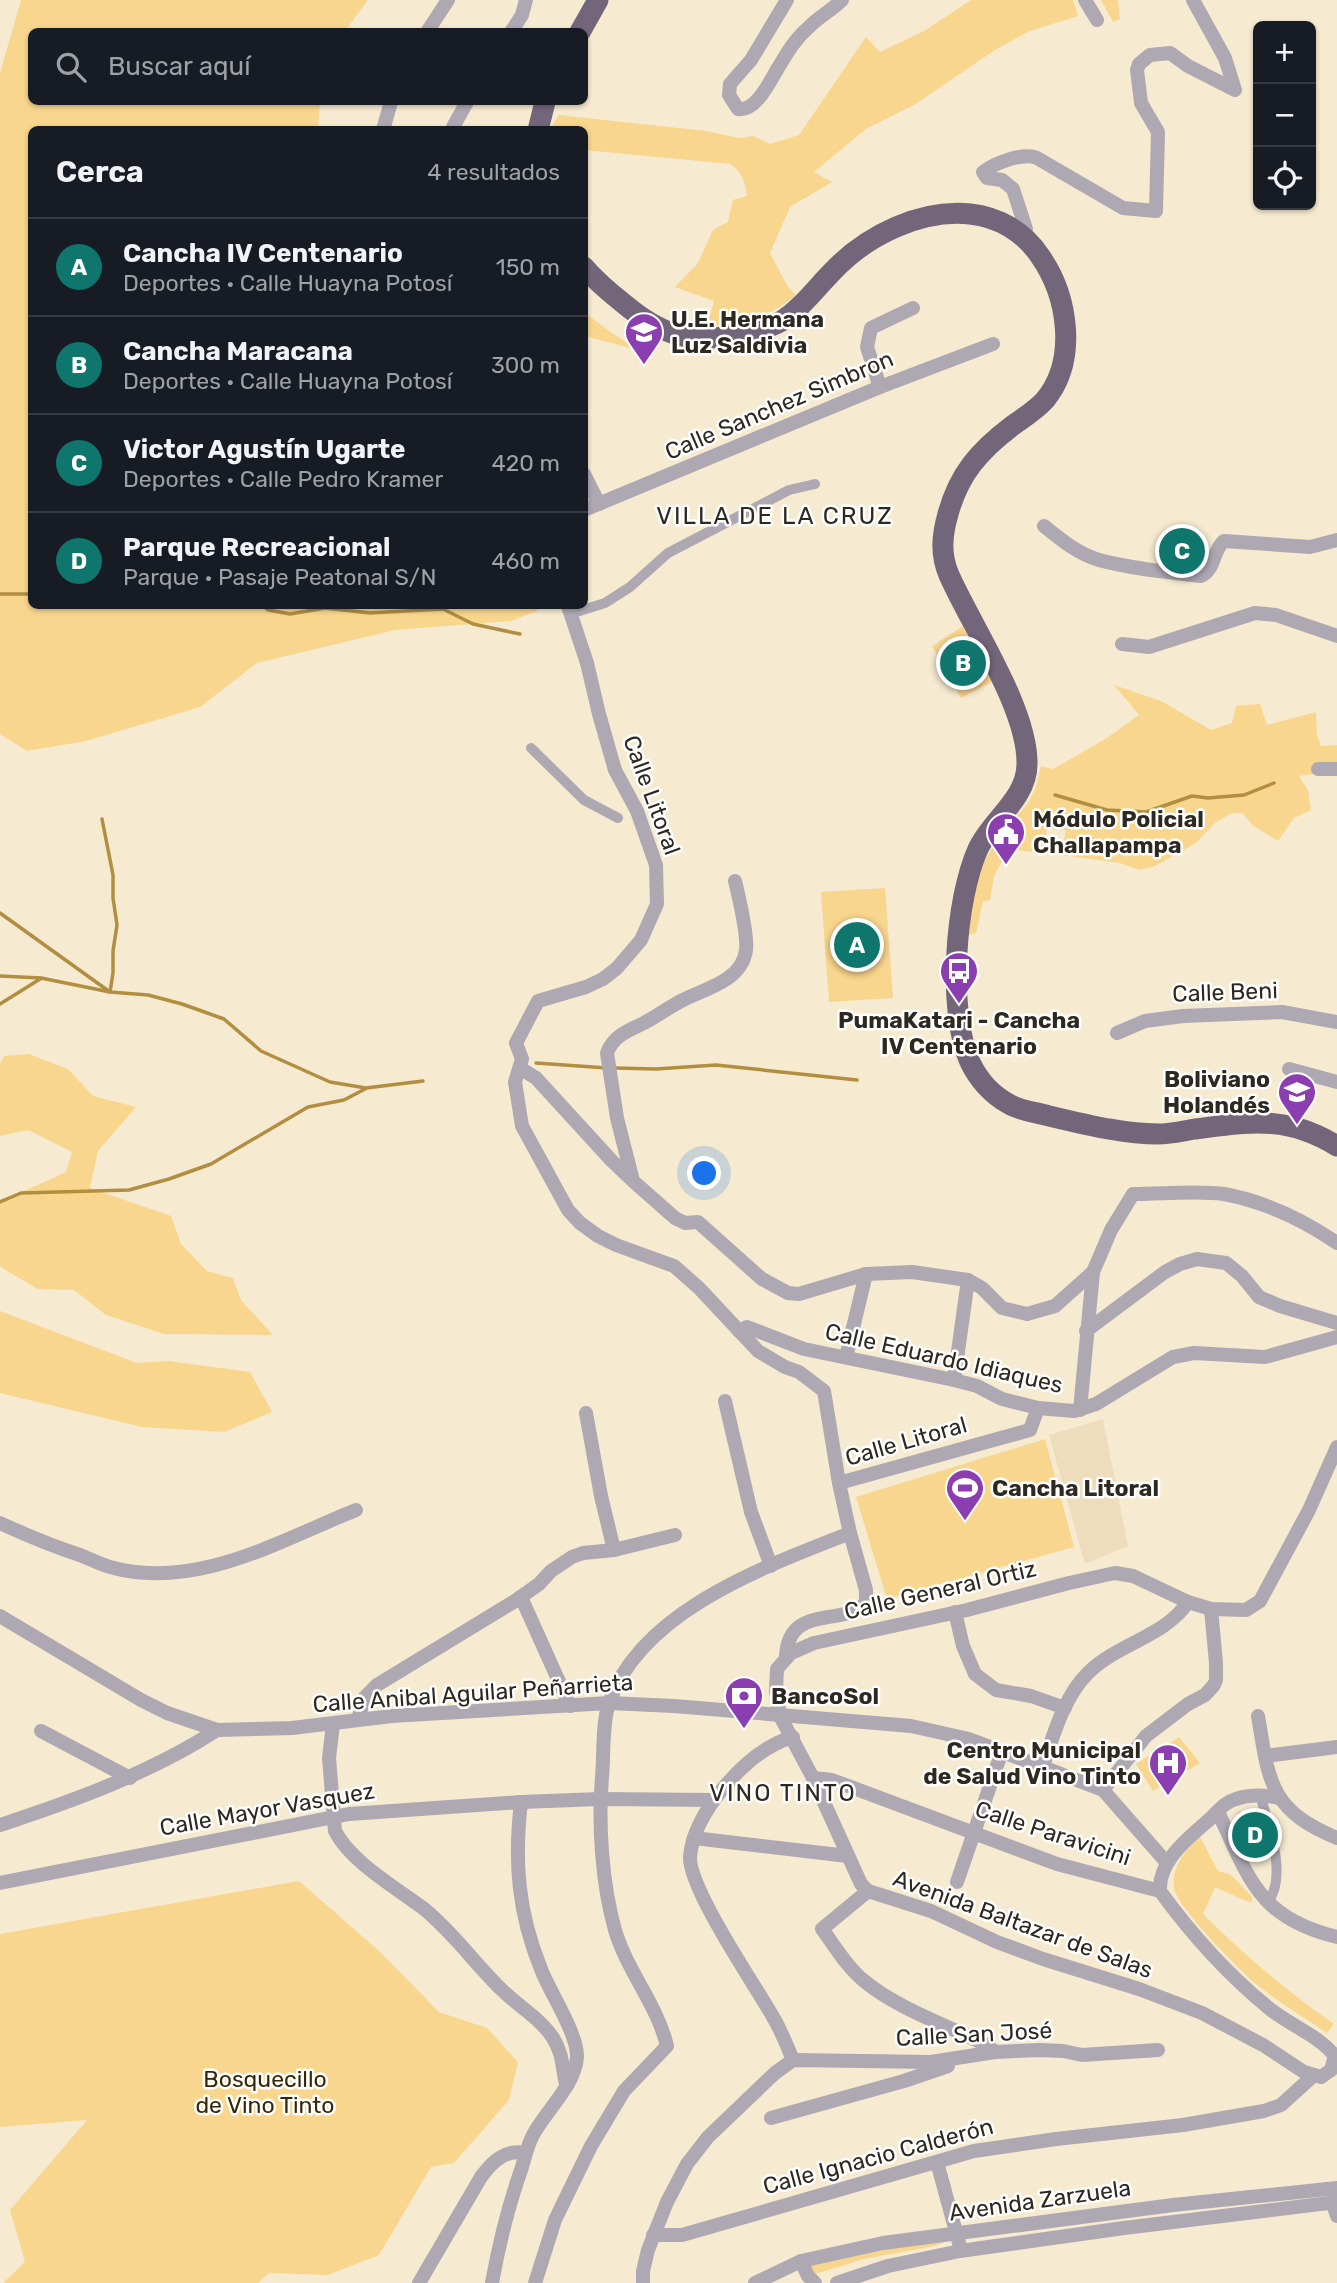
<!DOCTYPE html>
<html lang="es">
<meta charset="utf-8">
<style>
body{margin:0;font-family:Rubik,sans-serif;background:#20242c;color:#f1f3f6}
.controls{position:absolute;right:21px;top:21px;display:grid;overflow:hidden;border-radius:10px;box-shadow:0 2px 5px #0004}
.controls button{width:63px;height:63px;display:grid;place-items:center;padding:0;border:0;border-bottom:2px solid #363941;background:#171b24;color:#f1f3f6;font:35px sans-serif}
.you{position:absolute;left:705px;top:1174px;width:24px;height:24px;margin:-18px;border:5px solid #fff;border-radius:50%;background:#1a73e8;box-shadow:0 0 0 10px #1a73e833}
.badge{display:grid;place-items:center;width:46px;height:46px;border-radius:50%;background:#0f766e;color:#fff;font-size:23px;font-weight:700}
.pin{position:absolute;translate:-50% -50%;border:4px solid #fff;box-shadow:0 2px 7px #0006}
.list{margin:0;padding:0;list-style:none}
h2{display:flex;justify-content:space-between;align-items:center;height:91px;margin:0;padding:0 28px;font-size:30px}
h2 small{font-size:23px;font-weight:400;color:#9ea1a6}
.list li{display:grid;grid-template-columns:46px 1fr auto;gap:21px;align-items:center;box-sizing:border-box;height:98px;padding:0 28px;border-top:2px solid #363941}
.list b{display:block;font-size:26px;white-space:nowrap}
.list p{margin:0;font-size:23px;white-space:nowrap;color:#9ea1a6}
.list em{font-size:23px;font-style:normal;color:#9ea1a6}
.icon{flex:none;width:38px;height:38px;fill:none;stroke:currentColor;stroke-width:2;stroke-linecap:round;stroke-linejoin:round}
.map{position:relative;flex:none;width:1337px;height:2283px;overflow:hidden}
.search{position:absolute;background:#171b24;box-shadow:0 2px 5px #0004;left:28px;top:28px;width:560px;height:77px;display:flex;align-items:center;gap:18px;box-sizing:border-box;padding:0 24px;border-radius:10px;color:#9ea1a6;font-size:26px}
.panel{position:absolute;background:#171b24;box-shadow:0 2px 5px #0004;left:28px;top:126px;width:560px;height:483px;border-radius:10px}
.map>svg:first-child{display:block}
.built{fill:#eeddbd}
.green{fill:#f9d68e}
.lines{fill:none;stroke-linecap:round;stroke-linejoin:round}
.stream{stroke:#b28e40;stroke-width:3.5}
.pedestrian{stroke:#aea8b2;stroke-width:10}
.minor{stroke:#aea8b2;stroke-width:14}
.trunk{stroke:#73667a;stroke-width:21}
.labels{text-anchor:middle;stroke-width:5;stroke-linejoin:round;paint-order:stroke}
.poi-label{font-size:23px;font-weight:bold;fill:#2e2920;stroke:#fff;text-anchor:start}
.street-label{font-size:23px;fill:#2e2920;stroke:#fff}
.park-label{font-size:23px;fill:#362704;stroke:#fff}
.neighbourhood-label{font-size:24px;letter-spacing:2px;fill:#2e2920;stroke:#fff}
</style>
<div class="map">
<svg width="1337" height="2283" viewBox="0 0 1337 2283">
<rect width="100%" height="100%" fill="#f6ead0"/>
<path class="built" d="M1103,1419L1128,1546L1085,1564L1049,1435Z"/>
<g class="green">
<path d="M21,0H368L345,31L32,32V102H320L318,129L32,130V606H537V611L511,621L395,630L257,663L200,707L86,741L27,751L0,734V73Z"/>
<path d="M971,0H1073L1078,16L1030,31L995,50L914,105L866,129L814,172L832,182L790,207L770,253L788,287L796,295C773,314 738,331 707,325L714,301L675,287L698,263L713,230L728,222L733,200L747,196C745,182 742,171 730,164L585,150L584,130L550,129L559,115L706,131L739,138L754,136L770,144L799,135L866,37L880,52L924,31Z"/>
<path d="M1101,0H1118L1120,19L1113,22Z"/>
<path d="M584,312L613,334L641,351L585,336Z"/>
<path d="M1164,536L1201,539L1199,567L1162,563Z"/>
<path d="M963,626L993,681L961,698L932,646Z"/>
<path d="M1114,685L1161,701L1211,730L1232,723L1236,706L1260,704L1267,725L1316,712L1317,736L1321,746L1337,745V771L1299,776L1308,790L1311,810L1294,818L1278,841L1252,825L1243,813H1232L1216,822L1196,843L1153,867L1139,870L1120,863L1061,855L1066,830L1047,829L1041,853L1009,849L994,876L990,900L983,901L976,933L967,935L977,873L1001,834L1028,803L1036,787L1041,766L1053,769L1107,738L1139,715Z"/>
<path d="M885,888L893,998L829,1002L821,892Z"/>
<path d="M29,1054L68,1069L93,1096L136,1107L98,1151L90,1188L171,1216L181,1244L207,1271L233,1278L241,1300L273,1335L164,1334L106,1315L74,1290L38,1289L2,1268L0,1265V1202L66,1172L72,1152L28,1130L0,1136V1064L4,1056Z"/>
<path d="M0,1311L137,1363L168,1361L250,1372L272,1412L224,1432L142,1427L0,1393Z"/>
<path d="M1045,1439L1074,1547L887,1599L856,1497Z"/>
<path d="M1179,1737L1200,1763L1153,1791L1136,1764Z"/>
<path d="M1261,1807L1274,1857L1248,1861L1237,1812Z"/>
<path d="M1200,1837L1218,1871L1230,1874L1252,1897V1902H1248L1215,1887L1203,1914C1244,1955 1287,1991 1334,2024L1327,2033C1303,2017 1278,2002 1256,1984C1240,1971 1175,1905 1174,1887C1172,1866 1185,1851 1200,1837Z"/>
<path d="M299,1881L379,1951L439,2012L487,2028L518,2062L509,2100L454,2163L431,2167L379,2255L328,2275L269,2273L258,2283H3L25,2262L10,2210L87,2120L0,2127V1934Z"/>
<path d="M944,2237L945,2242L935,2246L864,2259L815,2274L809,2269L810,2263Z"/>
</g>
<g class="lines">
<g class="stream">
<path d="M0,594H32"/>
<path d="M263,606L268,610L290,614L325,608L370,613L443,609L473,624L520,634"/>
<path d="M1055,795L1107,810L1146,812L1192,796L1208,798L1244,795L1274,783"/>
<path d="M0,913L110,992L113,973V951L117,925L113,898V875L102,819"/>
<path d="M0,976L41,978L110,992L148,995L182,1004L224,1019L261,1051L330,1082L366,1088L423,1081"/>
<path d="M0,1004L40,979"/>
<path d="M536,1063L607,1068"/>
<path d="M615,1068L656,1069L716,1065L857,1080"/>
<path d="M0,1202L21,1193L129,1190L169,1179L211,1164L308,1107L344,1100L365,1089"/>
</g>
<g class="pedestrian">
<path d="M570,614L605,603L630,587L668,553L789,490L815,484"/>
<path d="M531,748L584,800L618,818"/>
<path d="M1260,1795C1268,1823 1288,1876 1268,1902"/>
</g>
<g class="minor">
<path d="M787,0L751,60L730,84L729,95L738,109C756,112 770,81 778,68C787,53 795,39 808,28C818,17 831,11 842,0"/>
<path d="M1085,0L1097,20"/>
<path d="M427,32L448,0"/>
<path d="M511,32L522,15L526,0"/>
<path d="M453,127L467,102"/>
<path d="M383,130L391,102"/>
<path d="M1022,236L1026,229L1013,189L1002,180L987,178L983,172C995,163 1023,152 1037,158L1123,208L1156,211L1158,132L1141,103L1137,70L1139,64L1150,55L1170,53L1188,66L1235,90L1225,58L1193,0"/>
<path d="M880,387L867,347L871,328L913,308"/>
<path d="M584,474L599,504"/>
<path d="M584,510L880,387L993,344"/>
<path d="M1044,526C1060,539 1078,554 1099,560C1132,569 1168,572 1201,576C1216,569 1212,551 1224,541L1310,547L1337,540"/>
<path d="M568,606L587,663L599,714L615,770L637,811L656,865L657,904L641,940L617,968L603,979L586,987L538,1001L516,1043L522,1059L515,1082L522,1126L568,1210L580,1223L598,1236L616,1245L674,1266L699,1288L758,1351L785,1367L799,1372L824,1391L839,1483L850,1533L866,1590V1602C846,1628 788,1602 786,1657"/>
<path d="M1122,644L1149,647L1255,613L1276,615L1337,636"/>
<path d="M1318,769H1337"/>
<path d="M735,881C739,898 748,934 746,950C742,982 703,989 681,1001C668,1008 657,1016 644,1023C629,1030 613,1036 607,1053L617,1118L633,1181L675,1218L685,1223L698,1222L762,1279L788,1293L799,1294L866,1274L912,1272L968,1280L982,1288L1002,1308L1027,1314L1055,1306L1093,1272"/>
<path d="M1117,1033L1145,1021L1183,1016L1282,1012L1337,1022"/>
<path d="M520,1068L536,1078L611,1160L632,1180"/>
<path d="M1289,1069L1337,1082"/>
<path d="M739,1331L747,1327L804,1349L954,1380L977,1386L1002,1399L1038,1408L1074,1411L1096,1404L1173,1357L1194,1353L1265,1357L1337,1337"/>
<path d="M1086,1331L1165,1272L1180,1264L1197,1259L1226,1263L1242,1276L1259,1297L1280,1306L1337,1323"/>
<path d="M846,1357L866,1274"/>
<path d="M954,1380L968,1280"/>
<path d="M725,1401L751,1512L771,1566"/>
<path d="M1080,1410L1093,1272L1111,1230L1133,1194C1160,1194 1199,1190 1224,1194C1267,1202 1302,1219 1337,1243"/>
<path d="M586,1413L601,1496L614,1550"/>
<path d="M839,1483L1030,1430L1038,1408"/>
<path d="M0,1523C26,1535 52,1546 80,1555C90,1559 99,1564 110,1567C195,1591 279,1541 356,1510"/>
<path d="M521,1597L570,1706"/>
<path d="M955,1612L963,1646L975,1674L996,1690L1031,1696L1065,1708"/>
<path d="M0,1616L141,1700L167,1713L217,1730L292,1728L392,1716L609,1703L674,1706L911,1726L969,1739L1103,1790L1167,1863"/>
<path d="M1258,1716C1269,1781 1269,1810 1337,1838"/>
<path d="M358,1719L365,1697L377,1685L515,1601L539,1584L551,1571L572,1557L583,1553L614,1550L675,1535"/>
<path d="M333,1724L329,1758L335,1831C351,1862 395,1887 423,1908C453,1932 475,1964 502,1990C518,2006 541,2019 553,2038C563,2053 562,2068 566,2084"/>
<path d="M41,1731L130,1778"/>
<path d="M1265,1756L1337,1747"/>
<path d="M1043,1766C1053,1736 1064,1697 1087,1674C1116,1644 1165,1637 1188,1602"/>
<path d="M813,1778L832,1780L1057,1864L1160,1891"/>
<path d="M1103,1790L1146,1736L1188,1704L1205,1695L1214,1685L1216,1680V1663L1211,1609"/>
<path d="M1279,1798C1265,1795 1251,1794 1236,1799C1225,1802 1219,1810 1211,1818C1190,1837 1158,1860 1160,1891C1192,1935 1228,1975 1270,2009C1291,2026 1318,2035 1335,2056L1331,2070L1321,2077L1304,2072L1263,2045L1202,2013L1139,1989L1043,1959L997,1942L931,1911L868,1891L861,1884L813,1778L780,1716L776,1691L777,1669L791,1653L814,1643L967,1610L1069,1583L1115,1573L1133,1576L1188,1602L1211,1609L1246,1610L1260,1601L1309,1510L1337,1447"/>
<path d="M1218,1812C1249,1878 1258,1918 1337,1937"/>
<path d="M0,1825C76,1800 150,1773 217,1730"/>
<path d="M694,1838L848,1856"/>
<path d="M957,1882L1002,1751"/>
<path d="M0,1883L349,1814L521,1802L600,1799L713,1800"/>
<path d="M868,1891L822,1929C835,1946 846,1966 863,1980C896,2008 948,2026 987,2045L995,2052"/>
<path d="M793,2060C787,2046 781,2030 773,2017C755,1985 689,1889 690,1857C692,1830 709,1805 725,1786C743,1765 765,1745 793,1737"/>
<path d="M771,2118L904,2081L948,2066"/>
<path d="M937,2162L959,2243"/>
<path d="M1332,2202L1337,2216"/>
<path d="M653,2235H682L974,2151L1056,2139L1183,2125L1264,2111L1281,2105L1314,2075"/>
<path d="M801,2261L808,2276L815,2283"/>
<path d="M419,2283L481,2177C492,2162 505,2149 525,2153"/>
<path d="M492,2283C499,2244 508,2207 521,2170C525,2158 527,2146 533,2135C546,2110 575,2086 577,2057C578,2034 549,1991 541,1969C518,1913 514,1861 521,1802"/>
<path d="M535,2283L555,2220L591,2146L624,2091L667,2046C657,2004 627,1971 615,1930C602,1884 598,1824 602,1777C604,1755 602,1723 609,1703C641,1610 767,1566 850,1533"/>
<path d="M643,2283V2271L648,2250L667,2202L687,2164L708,2137L775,2073L793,2060L931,2062L995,2052L1039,2050L1063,2051L1082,2055L1158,2050"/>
<path d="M755,2283L801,2261L883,2243L1173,2205L1337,2188"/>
<path d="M837,2283L888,2266L960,2251L1124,2228L1337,2202"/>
</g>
<g class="trunk">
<path d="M580,32L598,0"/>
<path d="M538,130L545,102"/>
<path d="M584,267C596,281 609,292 623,303C661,335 690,345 740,334C753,331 768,329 780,322C801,309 816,288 833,271C867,235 921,209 970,214C999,217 1024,232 1040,256C1068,296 1078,360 1045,400C1035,411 1023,418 1012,426C979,451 959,474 948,514C942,535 940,554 949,575C972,627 1028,709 1027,764C1027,799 991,820 978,849C955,900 947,1011 970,1062C978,1079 992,1095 1009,1104C1020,1111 1036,1112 1049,1116C1084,1124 1122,1134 1158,1134C1170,1134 1183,1131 1195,1129C1250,1122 1287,1115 1337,1146"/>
</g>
</g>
<defs>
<symbol id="school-pin" viewBox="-11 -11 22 30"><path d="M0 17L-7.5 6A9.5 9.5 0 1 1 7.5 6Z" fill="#8a3eaf" stroke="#fff"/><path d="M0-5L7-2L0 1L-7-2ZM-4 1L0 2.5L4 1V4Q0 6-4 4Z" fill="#fff"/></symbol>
<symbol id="civic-pin" viewBox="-11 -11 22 30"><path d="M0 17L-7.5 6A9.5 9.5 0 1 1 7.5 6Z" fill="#8a3eaf" stroke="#fff"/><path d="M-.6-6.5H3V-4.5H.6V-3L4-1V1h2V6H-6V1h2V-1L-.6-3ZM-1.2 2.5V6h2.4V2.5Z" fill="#fff"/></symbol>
<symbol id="bus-pin" viewBox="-11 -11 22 30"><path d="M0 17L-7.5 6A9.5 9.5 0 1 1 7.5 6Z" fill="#8a3eaf" stroke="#fff"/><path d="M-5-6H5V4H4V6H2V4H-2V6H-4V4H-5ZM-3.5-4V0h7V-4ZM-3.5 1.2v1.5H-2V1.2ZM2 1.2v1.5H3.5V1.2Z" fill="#fff"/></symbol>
<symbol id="stadium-pin" viewBox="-11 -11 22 30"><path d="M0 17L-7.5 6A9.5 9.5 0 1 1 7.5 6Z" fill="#8a3eaf" stroke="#fff"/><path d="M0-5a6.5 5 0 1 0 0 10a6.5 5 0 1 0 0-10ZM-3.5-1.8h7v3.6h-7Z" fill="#fff"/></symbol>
<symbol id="bank-pin" viewBox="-11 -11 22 30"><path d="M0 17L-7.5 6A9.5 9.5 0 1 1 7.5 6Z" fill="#8a3eaf" stroke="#fff"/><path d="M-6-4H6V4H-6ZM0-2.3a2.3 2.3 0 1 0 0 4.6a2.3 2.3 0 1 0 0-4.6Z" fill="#fff"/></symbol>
<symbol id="hospital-pin" viewBox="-11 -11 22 30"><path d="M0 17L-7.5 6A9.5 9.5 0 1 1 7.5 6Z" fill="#8a3eaf" stroke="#fff"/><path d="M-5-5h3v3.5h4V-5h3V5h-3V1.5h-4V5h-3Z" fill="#fff"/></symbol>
</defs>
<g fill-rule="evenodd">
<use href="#school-pin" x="622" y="310" width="44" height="60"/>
<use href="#civic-pin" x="984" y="810" width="44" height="60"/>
<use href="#bus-pin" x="937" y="949" width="44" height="60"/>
<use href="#school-pin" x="1275" y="1070" width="44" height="60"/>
<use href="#stadium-pin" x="943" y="1466" width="44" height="60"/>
<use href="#bank-pin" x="722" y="1674" width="44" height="60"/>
<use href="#hospital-pin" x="1146" y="1741" width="44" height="60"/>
</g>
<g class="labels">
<g class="poi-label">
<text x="671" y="327">U.E. Hermana<tspan x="671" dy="26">Luz Saldivia</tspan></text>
<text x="1033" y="827">Módulo Policial<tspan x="1033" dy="26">Challapampa</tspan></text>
<text x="959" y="1028" text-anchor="middle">PumaKatari - Cancha<tspan x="959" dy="26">IV Centenario</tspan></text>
<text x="1270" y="1087" text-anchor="end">Boliviano<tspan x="1270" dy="26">Holandés</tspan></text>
<text x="992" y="1496">Cancha Litoral</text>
<text x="771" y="1704">BancoSol</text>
<text x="1141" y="1758" text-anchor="end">Centro Municipal<tspan x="1141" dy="26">de Salud Vino Tinto</tspan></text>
</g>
<g class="street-label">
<text transform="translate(779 405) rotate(-23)" y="8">Calle Sanchez Simbron</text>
<text transform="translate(652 795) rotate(70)" y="8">Calle Litoral</text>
<text transform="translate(1225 992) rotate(-2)" y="8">Calle Beni</text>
<text transform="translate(944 1358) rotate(13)" y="8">Calle Eduardo Idiaques</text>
<text transform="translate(906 1441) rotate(-16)" y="8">Calle Litoral</text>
<text transform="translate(940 1590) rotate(-13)" y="8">Calle General Ortiz</text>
<text transform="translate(473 1693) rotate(-4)" y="8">Calle Anibal Aguilar Peñarrieta</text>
<text transform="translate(267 1809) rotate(-10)" y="8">Calle Mayor Vasquez</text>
<text transform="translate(1053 1833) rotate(18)" y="8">Calle Paravicini</text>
<text transform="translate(1023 1924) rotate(20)" y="8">Avenida Baltazar de Salas</text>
<text transform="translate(974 2034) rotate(-3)" y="8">Calle San José</text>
<text transform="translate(878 2156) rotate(-15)" y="8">Calle Ignacio Calderón</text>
<text transform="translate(1040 2200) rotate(-8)" y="8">Avenida Zarzuela</text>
</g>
<g class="park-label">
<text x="265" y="2087">Bosquecillo<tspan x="265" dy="26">de Vino Tinto</tspan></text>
</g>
<g class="neighbourhood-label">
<text x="775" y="524">VILLA DE LA CRUZ</text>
<text x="783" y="1801">VINO TINTO</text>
</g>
</g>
</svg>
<div class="controls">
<button>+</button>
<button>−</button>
<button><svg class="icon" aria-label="locate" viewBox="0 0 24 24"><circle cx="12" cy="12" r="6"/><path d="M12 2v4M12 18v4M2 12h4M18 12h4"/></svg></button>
</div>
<div class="you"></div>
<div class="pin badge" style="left:857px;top:945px">A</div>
<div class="pin badge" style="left:963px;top:663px">B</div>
<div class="pin badge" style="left:1182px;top:551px">C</div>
<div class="pin badge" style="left:1255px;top:1835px">D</div>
<div class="search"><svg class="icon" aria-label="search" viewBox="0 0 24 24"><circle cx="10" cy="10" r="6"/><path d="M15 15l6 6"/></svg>Buscar aquí</div>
<section class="panel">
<h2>Cerca<small>4 resultados</small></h2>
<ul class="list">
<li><span class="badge">A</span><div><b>Cancha IV Centenario</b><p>Deportes · Calle Huayna Potosí</p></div><em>150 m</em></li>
<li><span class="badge">B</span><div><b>Cancha Maracana</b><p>Deportes · Calle Huayna Potosí</p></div><em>300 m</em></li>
<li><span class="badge">C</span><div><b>Victor Agustín Ugarte</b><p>Deportes · Calle Pedro Kramer</p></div><em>420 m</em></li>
<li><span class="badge">D</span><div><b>Parque Recreacional</b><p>Parque · Pasaje Peatonal S/N</p></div><em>460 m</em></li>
</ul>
</section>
</div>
